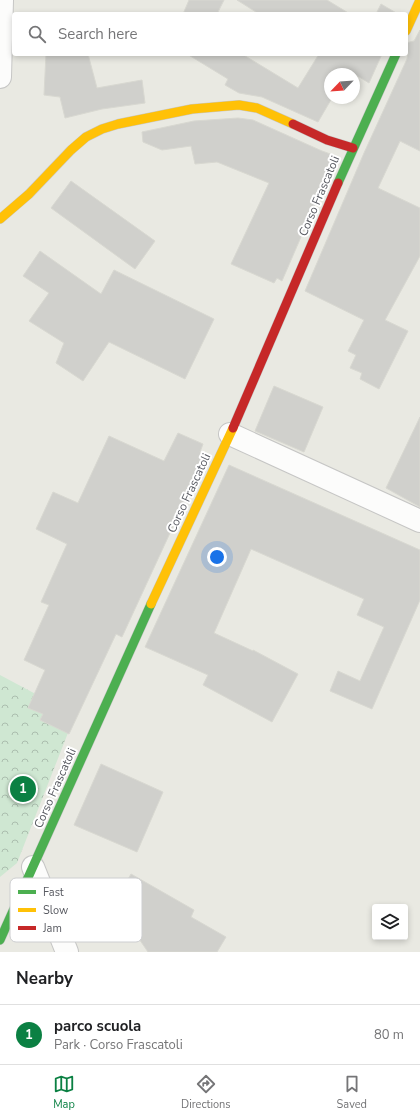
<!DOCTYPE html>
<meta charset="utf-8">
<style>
body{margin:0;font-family:"Nunito Sans",sans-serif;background:#f6f6f6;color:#202124}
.controls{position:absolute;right:12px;bottom:12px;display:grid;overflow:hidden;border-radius:4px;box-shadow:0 2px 6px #0003}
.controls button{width:36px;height:36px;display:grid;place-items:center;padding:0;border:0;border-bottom:1px solid #e0e0e0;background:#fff;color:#202124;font:20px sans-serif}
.compass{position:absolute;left:324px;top:68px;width:36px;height:36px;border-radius:50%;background:#fff;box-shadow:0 2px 6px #0003;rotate:245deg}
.you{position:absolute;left:217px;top:557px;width:14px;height:14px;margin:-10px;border:3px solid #fff;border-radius:50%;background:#1a73e8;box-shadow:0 0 0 6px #1a73e833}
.badge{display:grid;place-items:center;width:26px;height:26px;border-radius:50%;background:#0b8043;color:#fff;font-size:13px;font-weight:700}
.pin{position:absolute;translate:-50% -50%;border:2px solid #fff;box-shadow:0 1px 4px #0006}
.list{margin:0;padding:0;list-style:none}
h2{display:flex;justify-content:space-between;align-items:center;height:52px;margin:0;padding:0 16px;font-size:17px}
h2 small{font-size:13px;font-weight:400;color:#757577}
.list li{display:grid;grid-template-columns:26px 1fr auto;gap:12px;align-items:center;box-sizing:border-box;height:60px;padding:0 16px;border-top:1px solid #e0e0e0}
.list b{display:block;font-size:15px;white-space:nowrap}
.list p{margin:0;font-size:13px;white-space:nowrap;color:#757577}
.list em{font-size:13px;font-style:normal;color:#757577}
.icon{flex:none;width:22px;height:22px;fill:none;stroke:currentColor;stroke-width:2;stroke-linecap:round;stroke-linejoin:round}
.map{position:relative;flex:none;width:420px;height:952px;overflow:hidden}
.search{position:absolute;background:#fff;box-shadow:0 2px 6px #0003;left:12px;right:12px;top:12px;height:44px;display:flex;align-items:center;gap:10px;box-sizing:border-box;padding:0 14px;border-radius:4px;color:#757577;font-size:15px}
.sheet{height:112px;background:#fff}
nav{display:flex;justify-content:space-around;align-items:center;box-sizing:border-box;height:56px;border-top:1px solid #e0e0e0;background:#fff;font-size:11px;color:#757577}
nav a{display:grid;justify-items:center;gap:2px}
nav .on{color:#0b8043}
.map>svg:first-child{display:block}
.park{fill:url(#park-crowns)}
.building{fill:#d0d0cc;stroke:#d8d8d1}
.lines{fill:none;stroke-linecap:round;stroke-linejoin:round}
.street-casing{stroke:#c6c6c5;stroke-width:24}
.fast-casing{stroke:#c8c8c8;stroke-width:10}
.slow-casing{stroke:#c8c8c8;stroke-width:10}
.jam-casing{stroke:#c8c8c8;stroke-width:10}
.street{stroke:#fcfcfb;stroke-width:22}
.fast{stroke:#4caf50;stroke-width:9}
.slow{stroke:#ffc107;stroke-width:9}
.jam{stroke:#c62828;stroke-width:9}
.labels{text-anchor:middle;stroke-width:4;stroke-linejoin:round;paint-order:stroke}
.street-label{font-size:12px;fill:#585a61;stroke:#fff}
.key{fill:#fff;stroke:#cdced0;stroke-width:1}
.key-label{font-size:11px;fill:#585a61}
</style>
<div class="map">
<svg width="420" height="952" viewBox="0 0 420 952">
<defs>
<pattern id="park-crowns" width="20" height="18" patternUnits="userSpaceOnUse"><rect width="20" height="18" fill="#cfe7d2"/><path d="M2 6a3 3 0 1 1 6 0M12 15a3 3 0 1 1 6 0" fill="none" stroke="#abbeae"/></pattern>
</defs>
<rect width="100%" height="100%" fill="#e9e9e2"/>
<path class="park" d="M0,675L75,715L17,863L0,877Z"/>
<g class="building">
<path d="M189,0H224L217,14H183Z"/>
<path d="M237,0H327L350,14H259Z"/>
<path d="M381,4L398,14H376Z"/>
<path d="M420,30V151L400,141L378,188L420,208V256L385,320L408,331L379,389L360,379L362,373L350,368L356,355L348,351L364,320L305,291L364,153L407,59L408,53L406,43L414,41Z"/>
<path d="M46,54H88L97,88L142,80L145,103L102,109L65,118L60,97L44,95Z"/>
<path d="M187,54H242L298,88L319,54H382L369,83L348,70L346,74H330V98H332L318,122L262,97L239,93L225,85L228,79Z"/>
<path d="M238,118L253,120L322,151L336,156L282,281L277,278L274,283L231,264L269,183L217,162L195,164L191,146L162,150L143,142L142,132L194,121Z"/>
<path d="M71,181L155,241L135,269L51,208Z"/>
<path d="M40,251L101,294L114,270L214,319L185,379L109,342L83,381L56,363L64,343L29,321L49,293L23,276Z"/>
<path d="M274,386L323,407L304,452L255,431Z"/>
<path d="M420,417V507L386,488Z"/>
<path d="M178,433L203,444L200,452L206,455L122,637L116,634L69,734L40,720L43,714L28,708L45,670L24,660L49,605L41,602L67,544L36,529L53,492L78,503L109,436L164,461Z"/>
<path d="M229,465L420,550V600L372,709L330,691L338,671L360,681L384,627L357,615L364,599L251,549L214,633L253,651V650L298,674L272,722L203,685L208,675L145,647Z"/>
<path d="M101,764L163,792L137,852L74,825Z"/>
<path d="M131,874L194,910L191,917L226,937L217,952H148L131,927L109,913Z"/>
</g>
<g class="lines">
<defs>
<g id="street">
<path d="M0,77L2,0"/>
<path d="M230,434L420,521"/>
<path d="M33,867L67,952"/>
</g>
<g id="fast">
<path d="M338,183L396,54"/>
<path d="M0,940L151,604"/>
</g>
<g id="slow">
<path d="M406,31L420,0"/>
<path d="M0,219L29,194L71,150L86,137L102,129L118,124L192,109L239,105L257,108L293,124"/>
<path d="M151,604L233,428"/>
</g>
<g id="jam">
<path d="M293,124L327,140L353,148"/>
<path d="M233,428L338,183"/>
</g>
</defs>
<use href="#street" class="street-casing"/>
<use href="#fast" class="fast-casing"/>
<use href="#slow" class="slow-casing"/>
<use href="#jam" class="jam-casing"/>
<use href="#street" class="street"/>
<use href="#fast" class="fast"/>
<use href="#slow" class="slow"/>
<use href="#jam" class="jam"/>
</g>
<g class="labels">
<g class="street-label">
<text transform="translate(319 196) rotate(-67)" y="4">Corso Frascatoli</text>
<text transform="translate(189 493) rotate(-65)" y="4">Corso Frascatoli</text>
<text transform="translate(55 788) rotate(-66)" y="4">Corso Frascatoli</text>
</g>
</g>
<rect x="10" y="878" width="132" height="64" rx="6" class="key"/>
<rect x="18" y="890" width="18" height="4" fill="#4caf50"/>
<rect x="18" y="908" width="18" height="4" fill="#ffc107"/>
<rect x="18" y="926" width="18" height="4" fill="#c62828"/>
<g class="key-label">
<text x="43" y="896">Fast</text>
<text x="43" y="914">Slow</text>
<text x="43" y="932">Jam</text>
</g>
</svg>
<div class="controls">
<button><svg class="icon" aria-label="layers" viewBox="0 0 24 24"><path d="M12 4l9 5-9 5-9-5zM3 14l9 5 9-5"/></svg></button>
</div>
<svg class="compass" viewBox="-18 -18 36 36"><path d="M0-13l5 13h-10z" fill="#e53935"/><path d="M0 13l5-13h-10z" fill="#757577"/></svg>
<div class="you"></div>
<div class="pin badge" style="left:23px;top:789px">1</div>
<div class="search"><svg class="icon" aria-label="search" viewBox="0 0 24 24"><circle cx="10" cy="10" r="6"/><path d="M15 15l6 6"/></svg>Search here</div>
</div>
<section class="sheet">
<h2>Nearby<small></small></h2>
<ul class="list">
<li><span class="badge">1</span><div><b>parco scuola</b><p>Park · Corso Frascatoli</p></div><em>80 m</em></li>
</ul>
</section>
<nav>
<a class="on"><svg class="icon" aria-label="map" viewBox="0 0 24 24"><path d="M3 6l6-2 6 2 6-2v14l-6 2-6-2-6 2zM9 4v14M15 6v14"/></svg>Map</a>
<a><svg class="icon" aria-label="directions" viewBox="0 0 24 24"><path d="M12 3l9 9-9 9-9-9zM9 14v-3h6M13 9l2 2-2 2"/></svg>Directions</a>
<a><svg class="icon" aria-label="saved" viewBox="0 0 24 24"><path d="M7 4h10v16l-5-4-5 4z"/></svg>Saved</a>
</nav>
